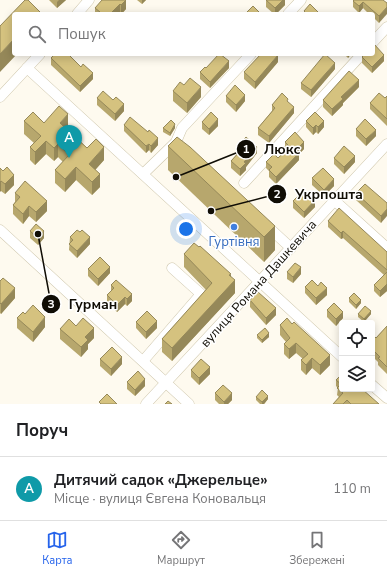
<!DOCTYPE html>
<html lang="uk">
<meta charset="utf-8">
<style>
body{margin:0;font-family:"Nunito Sans",sans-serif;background:#f2f2f2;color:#202124}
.controls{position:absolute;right:12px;bottom:12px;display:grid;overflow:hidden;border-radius:4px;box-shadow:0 2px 10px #0003}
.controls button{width:36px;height:36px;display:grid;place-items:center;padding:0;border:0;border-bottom:1px solid #e0e0e0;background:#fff;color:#202124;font:20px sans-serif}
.you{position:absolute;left:186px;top:229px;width:14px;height:14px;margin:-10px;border:3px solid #fff;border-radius:50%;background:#1a73e8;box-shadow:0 0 0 6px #1a73e833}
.badge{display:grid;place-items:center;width:26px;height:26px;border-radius:50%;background:#2563eb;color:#fff;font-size:13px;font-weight:700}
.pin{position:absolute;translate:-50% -33px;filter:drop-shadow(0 1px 2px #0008)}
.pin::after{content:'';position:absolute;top:21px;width:14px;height:12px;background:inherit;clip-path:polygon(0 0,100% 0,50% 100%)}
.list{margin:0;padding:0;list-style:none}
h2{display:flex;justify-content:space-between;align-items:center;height:52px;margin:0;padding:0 16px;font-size:17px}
h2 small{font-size:13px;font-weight:400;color:#757577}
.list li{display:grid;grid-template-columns:26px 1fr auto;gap:12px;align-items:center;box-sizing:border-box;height:64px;padding:0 16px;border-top:1px solid #e0e0e0}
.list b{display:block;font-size:15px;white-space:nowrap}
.list p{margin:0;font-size:13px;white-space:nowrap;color:#757577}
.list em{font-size:13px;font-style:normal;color:#757577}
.icon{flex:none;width:22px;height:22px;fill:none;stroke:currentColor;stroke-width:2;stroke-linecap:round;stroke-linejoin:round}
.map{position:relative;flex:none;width:387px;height:404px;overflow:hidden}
.search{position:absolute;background:#fff;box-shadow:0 2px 10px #0003;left:12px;right:12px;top:12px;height:44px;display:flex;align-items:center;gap:10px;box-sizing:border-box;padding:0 14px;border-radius:4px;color:#757577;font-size:15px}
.sheet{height:116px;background:#fff}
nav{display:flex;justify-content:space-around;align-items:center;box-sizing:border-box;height:56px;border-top:1px solid #e0e0e0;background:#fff;font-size:11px;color:#757577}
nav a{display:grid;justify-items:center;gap:2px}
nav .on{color:#2563eb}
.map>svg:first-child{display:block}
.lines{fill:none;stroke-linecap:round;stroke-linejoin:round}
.minor-casing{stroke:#cec6ab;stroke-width:11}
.minor{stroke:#fff;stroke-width:10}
.wall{fill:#b7a76d}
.shaded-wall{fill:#958859}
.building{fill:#d5c27f;stroke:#958859}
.shop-dot{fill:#3f7fe0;stroke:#fff;stroke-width:1.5}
.labels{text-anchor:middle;stroke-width:3;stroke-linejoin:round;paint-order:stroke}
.shop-label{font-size:13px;fill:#366cbe;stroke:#fff}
.street-label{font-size:13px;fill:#100d05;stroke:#fff}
.leader{fill:none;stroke:#100d05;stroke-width:1.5}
.callout-dot{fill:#100d05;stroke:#fff;stroke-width:1.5}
.mark-label{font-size:12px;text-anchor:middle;font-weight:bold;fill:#fff}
.callout-label{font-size:14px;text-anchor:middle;font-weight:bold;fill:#100d05;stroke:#fff;stroke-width:3;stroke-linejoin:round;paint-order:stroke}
</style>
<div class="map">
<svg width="387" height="404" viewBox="0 0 387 404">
<rect width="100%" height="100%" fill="#fefaef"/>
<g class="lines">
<defs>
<g id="minor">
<path d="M77,14L89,0"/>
<path d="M288,14L301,0"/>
<path d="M373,42L387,27"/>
<path d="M27,68L342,357"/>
<path d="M0,97L40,54"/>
<path d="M143,174L176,142L182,128L251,54"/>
<path d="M244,183L362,54"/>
<path d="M334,200L387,248"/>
<path d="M266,225L291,248"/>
<path d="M0,230L189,404"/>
<path d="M143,361L201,294L172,268"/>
<path d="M372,385L387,398"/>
<path d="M146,404L387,144"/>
</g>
</defs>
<use href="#minor" class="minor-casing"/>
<use href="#minor" class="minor"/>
</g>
<g class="wall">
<path d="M49,0H66L57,8Z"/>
<path d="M126,0V9L122,14L120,13L118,14H95V8Z"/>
<path d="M137,0H146L142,4Z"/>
<path d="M266,0H285V5L276,14H274L266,7Z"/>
<path d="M353,1L387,3L379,23L373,17V14H369L363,8L359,13L353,7Z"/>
<path d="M344,54H351L348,58Z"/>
<path d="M362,57L384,61L372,73L362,63Z"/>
<path d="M51,58L93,79L80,92L51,65Z"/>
<path d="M278,62L255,89L244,79V72Z"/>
<path d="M206,68H229L210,88L200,79V72Z"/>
<path d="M335,69L311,97L301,89V83Z"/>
<path d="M359,87L343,103V105L332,116L323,107V100Z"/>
<path d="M173,91L201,97L187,113L173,101Z"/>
<path d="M226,96L245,101L236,112L226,102Z"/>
<path d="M387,96V126L370,109V103L385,98Z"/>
<path d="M97,98L113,100L124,111L115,121L97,105Z"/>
<path d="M288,102L294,113L269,143L258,135V128L272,111V105Z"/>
<path d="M24,121L44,123L68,127L67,129L87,148L104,160L95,170L100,187L92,195L76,180L65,192L55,183V170L63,162L58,157L54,161L46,154L35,165L30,160V147L34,143L24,134Z"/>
<path d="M306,121L324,127L318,134L316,132L313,135L306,127Z"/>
<path d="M202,122L218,126L209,135L202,129Z"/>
<path d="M124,125L158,145L151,153L149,150L146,153L124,131Z"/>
<path d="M163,128H175L170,136L163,132Z"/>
<path d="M356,129L376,136L366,146L356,136Z"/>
<path d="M285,142L304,149L299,154V160L276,184L269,177V171L266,168V162L278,158L286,150L285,149Z"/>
<path d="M168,146L190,147L275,250L264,262L168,170Z"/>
<path d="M238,146L257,153L246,167V170L240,176L231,168V161L238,153Z"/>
<path d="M334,158L355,162L344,174L334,164Z"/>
<path d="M0,168L14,185L5,194L1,191Z"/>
<path d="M312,178L334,186L324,196L312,185Z"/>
<path d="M15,193L47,211L36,222L29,216L23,224L13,214V205L15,202Z"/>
<path d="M356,193L387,203L381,223L356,200Z"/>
<path d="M293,201L315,207L304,218L293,208Z"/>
<path d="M328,221L387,252V291L380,297L374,291V285L384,275L343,238L341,239L328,227Z"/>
<path d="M30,231L44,238L38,245L30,238Z"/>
<path d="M70,237L90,244L77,258L69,250Z"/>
<path d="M184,254L231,276L235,293L172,361L162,352V339L206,290L184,267Z"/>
<path d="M88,269L110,273L98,286L88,276Z"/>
<path d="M287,272L301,274L293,283L287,279Z"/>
<path d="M0,281L15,298L1,314L0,313Z"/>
<path d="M111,285L132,301L127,306L125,304L117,312L107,302V295L111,291Z"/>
<path d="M318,286L327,295L316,305L305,293V287Z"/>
<path d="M349,298L361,303L356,309L349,302Z"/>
<path d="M250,300L276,315L266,325L250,307Z"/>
<path d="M327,310L343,318L336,326L327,317Z"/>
<path d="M25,314L45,327L33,342L17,328V318Z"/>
<path d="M358,314H371L364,322L358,317Z"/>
<path d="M136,322L157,328L146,339L136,328Z"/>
<path d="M280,325L330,365L320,375L312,368L306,375L301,370V360L303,359L296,353L289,359L284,354V344L286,342L280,335Z"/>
<path d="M76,326L94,338L88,344V349L81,357L60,339V329Z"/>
<path d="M387,326V374L378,365V362L372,356V334L376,338Z"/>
<path d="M257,335L269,337L262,343L257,338Z"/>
<path d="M100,359L122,364L111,376L100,366Z"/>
<path d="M191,370L210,374L199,385L191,377Z"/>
<path d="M336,380L379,404H333L339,397L337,395L338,388L336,386Z"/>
<path d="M127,382L145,386L135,396L127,389Z"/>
<path d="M215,393L232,400L228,404H219L215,400Z"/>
<path d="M256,397L268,399L264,404H260L256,400Z"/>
</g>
<g class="shaded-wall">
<path d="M59,0H66L57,8V2Z"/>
<path d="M126,0V9L121,14V5Z"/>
<path d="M142,0H146L142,4Z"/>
<path d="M283,0H285V5L276,14H275V8Z"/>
<path d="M363,2V8L359,13V6Z"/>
<path d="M120,4V13L118,14H110Z"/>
<path d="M387,7V14L379,23V16Z"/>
<path d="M14,39V54H17L0,72V54Z"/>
<path d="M348,54H351L348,58Z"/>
<path d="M278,55V62L255,89V82Z"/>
<path d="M384,55V61L372,73V67Z"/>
<path d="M229,61V68L210,88V82Z"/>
<path d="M335,63V69L311,97V90Z"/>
<path d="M93,73V79L80,92V86Z"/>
<path d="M359,80V87L343,103V105L332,116V109L341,97Z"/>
<path d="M201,87V97L187,113V103Z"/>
<path d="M245,95V101L236,112V105Z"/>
<path d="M124,104V111L115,121V114Z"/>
<path d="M294,107V113L269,143V136Z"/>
<path d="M68,114V127L60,136V123Z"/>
<path d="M218,119V126L209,135V129Z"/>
<path d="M324,121V127L318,134V127Z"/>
<path d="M175,124V128L170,136V133Z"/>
<path d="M316,125V132L313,135V128Z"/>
<path d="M376,130V136L366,146V139Z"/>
<path d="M158,138V145L151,153V146Z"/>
<path d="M46,141V154L35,165V152Z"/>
<path d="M304,142V149L299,154V160L276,184V177L296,150Z"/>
<path d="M58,144V157L54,161V148Z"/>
<path d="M149,144V150L146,153V146Z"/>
<path d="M104,147V160L89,177V164Z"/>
<path d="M257,147V153L246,167V170L240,176V169L244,162Z"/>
<path d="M355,156V162L344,174V167Z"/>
<path d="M76,167V180L65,192V179Z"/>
<path d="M100,174V187L92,195V182Z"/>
<path d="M14,175V185L5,194V184Z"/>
<path d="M334,179V186L324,196V190Z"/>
<path d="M1,181V191L0,192V182Z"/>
<path d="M315,200V207L304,218V212Z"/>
<path d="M47,201V211L36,222V212Z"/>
<path d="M29,206V216L23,224V214Z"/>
<path d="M387,209V216L381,223V216Z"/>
<path d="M275,226V250L264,262V237Z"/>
<path d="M44,231V238L38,245V238Z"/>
<path d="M343,231V238L341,239V233Z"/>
<path d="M90,237V244L77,258V251Z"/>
<path d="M110,267V273L98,286V279Z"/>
<path d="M301,267V274L293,283V277Z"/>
<path d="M231,274V284L235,280V293L172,361V348Z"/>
<path d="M387,284V291L380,297V291Z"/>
<path d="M15,288V298L1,314V304Z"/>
<path d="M327,288V295L316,305V298Z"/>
<path d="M132,294V301L127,306V299Z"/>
<path d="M125,297V304L117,312V305Z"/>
<path d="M361,300V303L356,309V305Z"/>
<path d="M276,308V315L266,325V318Z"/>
<path d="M371,311V314L364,322V319Z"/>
<path d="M343,312V318L336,326V319Z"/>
<path d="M45,317V327L33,342V332Z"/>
<path d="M157,321V328L146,339V332Z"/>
<path d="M94,328V338L88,344V349L81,357V347L85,337Z"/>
<path d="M269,333V337L262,343V340Z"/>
<path d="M296,343V353L289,359V349Z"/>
<path d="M330,355V365L320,375V365Z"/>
<path d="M122,357V364L111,376V369Z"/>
<path d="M312,358V368L306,375V365Z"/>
<path d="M210,367V374L199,385V378Z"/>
<path d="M145,379V386L135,396V390Z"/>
<path d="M232,393V400L228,404H224V402Z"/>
<path d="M268,396V399L264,404H262V402Z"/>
</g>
<g class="building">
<path d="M25,0H28L40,12L38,14H14V39L0,54V26Z"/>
<path d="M102,0H126L121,5L120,4L110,14H98L100,12L95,8Z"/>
<path d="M266,0H283L275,8Z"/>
<path d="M354,0H383L387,3V7L379,16L363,2L359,6L353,1Z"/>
<path d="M310,4L319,13V14H307L304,11Z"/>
<path d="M253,6L261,14H245Z"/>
<path d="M374,44L384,55L372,67L362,57L365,54H373Z"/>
<path d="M55,54H68L81,67L83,64L93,73L80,86L51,58Z"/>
<path d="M219,54H220L229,61L210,82L200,72L205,67L206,68Z"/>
<path d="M261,54H276L278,55L255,82L244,72Z"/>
<path d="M325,54L335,63L311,90L301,83Z"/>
<path d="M349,71L359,80L341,97L343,99L332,109L323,100Z"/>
<path d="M190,78L201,87L187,103L173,91L180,82L184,85Z"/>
<path d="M235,85L245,95L236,105L226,96Z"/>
<path d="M103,91L113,100L116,97L124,104L115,114L97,98Z"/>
<path d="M282,93L288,99L287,101L294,107L269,136L258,128L275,108L272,105Z"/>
<path d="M379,93L385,98L387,96V119L370,103Z"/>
<path d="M59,106L68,114L60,123L87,148L96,139L104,147L89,164L100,174L92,182L76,167L65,179L55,170L69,155L58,144L54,148L46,141L35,152L30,147L41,136L24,121L33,112L44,123Z"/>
<path d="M211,112L218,119L209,129L202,122Z"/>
<path d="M315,112L324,121L318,127L316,125L313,128L306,121Z"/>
<path d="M130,117L148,132L149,130L158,138L151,146L149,144L146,146L124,125Z"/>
<path d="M365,119L376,130L366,139L356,129Z"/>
<path d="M171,120L175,124L170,133L163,128Z"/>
<path d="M295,132L304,142L296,150L299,153L276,177L269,170L272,167L266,162L274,154L278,158L290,147L285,142Z"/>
<path d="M177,137L190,147L275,226L264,237L168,146Z"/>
<path d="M246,137L257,147L244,162L246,163L240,169L231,161L242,149L238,146Z"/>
<path d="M344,146L355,156L344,167L334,158Z"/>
<path d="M7,167L14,175L5,184L1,181L0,182V168L3,171Z"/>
<path d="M323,168L334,179L324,190L312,178Z"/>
<path d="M25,181L47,201L36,212L29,206L23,214L13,205L20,197L15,193Z"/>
<path d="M365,184L387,203V209L381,216L356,193Z"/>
<path d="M304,190L315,200L304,212L293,201Z"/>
<path d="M339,208L387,252V270L343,231L341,233L328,221Z"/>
<path d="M36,224L44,231L38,238L30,231Z"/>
<path d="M77,230L80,232L82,230L90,237L77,251L69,244L73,240L70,237Z"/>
<path d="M194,243L199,247L200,246L231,274L229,275L235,280L172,348L162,339L212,283L184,254Z"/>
<path d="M100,257L110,267L98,279L88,269Z"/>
<path d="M295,263L301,267L293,277L287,272Z"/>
<path d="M387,272V284L380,291L374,285Z"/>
<path d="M3,278L15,288L1,304L0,303V281Z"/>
<path d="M116,280L132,294L127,299L125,297L117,305L107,295L114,288L111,285Z"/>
<path d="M312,280L318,286L321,282L327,288L316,298L305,287Z"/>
<path d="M258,292L276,308L266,318L250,300Z"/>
<path d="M354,293L361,300L356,305L349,298Z"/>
<path d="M334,303L343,312L336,319L327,310Z"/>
<path d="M33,305L45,317L33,332L17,318L23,312L25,314Z"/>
<path d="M365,306L371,311L364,319L358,314Z"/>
<path d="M147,311L157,321L146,332L136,322Z"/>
<path d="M83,318L94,328L85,337L88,340L81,347L60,329L69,319L76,326Z"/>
<path d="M287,318L292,324L294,322L330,355L320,365L312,358L306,365L301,360L308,354L296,343L289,349L284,344L290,338L280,325Z"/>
<path d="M387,326V367L378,358L380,357L372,349V334L376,338Z"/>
<path d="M265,328L269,333L262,340L257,335Z"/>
<path d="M112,347L122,357L111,369L100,359Z"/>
<path d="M201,359L210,367L199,378L191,370Z"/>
<path d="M138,371L145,379L135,390L127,382Z"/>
<path d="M342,374V389H362L379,404H351L347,400L343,404H333L343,393L337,388L341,384L336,380Z"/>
<path d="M223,385L232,393L224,402L215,393Z"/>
<path d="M262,390L268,396L262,402L256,397Z"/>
<path d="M107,394L117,404H101L99,402Z"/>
<path d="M168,401L172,404H165Z"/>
</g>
<circle class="shop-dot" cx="234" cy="227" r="4"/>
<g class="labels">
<g class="shop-label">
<text x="234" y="246">Гуртівня</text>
</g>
<g class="street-label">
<text transform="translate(258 283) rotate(-48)" y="5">вулиця Романа Дашкевича</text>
</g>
</g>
<path class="leader" d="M176 177L246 149M211 211L277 194M38 234L51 304"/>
<g class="callout-dot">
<circle cx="176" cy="177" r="4"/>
<circle cx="211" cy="211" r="4"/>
<circle cx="38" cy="234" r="4"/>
<circle cx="246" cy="149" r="10"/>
<circle cx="277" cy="194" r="10"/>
<circle cx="51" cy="304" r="10"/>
</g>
<g class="mark-label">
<text x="246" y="153">1</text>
<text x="277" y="198">2</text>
<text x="51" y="308">3</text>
</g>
<g class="callout-label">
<text x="282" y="154">Люкс</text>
<text x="329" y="199">Укрпошта</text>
<text x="93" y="309">Гурман</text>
</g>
</svg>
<div class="controls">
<button><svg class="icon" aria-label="locate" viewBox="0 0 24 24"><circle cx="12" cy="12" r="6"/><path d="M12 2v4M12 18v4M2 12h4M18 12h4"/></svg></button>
<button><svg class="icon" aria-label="layers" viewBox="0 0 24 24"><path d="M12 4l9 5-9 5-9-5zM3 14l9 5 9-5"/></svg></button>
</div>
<div class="you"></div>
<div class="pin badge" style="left:69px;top:158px;background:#0f9aa8">A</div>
<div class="search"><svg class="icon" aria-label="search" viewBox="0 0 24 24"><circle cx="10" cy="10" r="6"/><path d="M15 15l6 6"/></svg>Пошук</div>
</div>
<section class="sheet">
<h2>Поруч<small></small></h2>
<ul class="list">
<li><span class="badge" style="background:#0f9aa8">A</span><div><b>Дитячий садок «Джерельце»</b><p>Місце · вулиця Євгена Коновальця</p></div><em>110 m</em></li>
</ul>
</section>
<nav>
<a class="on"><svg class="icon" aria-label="map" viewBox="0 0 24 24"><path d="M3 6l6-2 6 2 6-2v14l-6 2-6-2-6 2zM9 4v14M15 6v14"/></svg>Карта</a>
<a><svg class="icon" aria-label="directions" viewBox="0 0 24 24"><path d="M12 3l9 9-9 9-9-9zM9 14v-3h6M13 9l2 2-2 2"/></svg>Маршрут</a>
<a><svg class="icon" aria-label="saved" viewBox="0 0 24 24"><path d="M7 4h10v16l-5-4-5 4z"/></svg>Збережені</a>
</nav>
